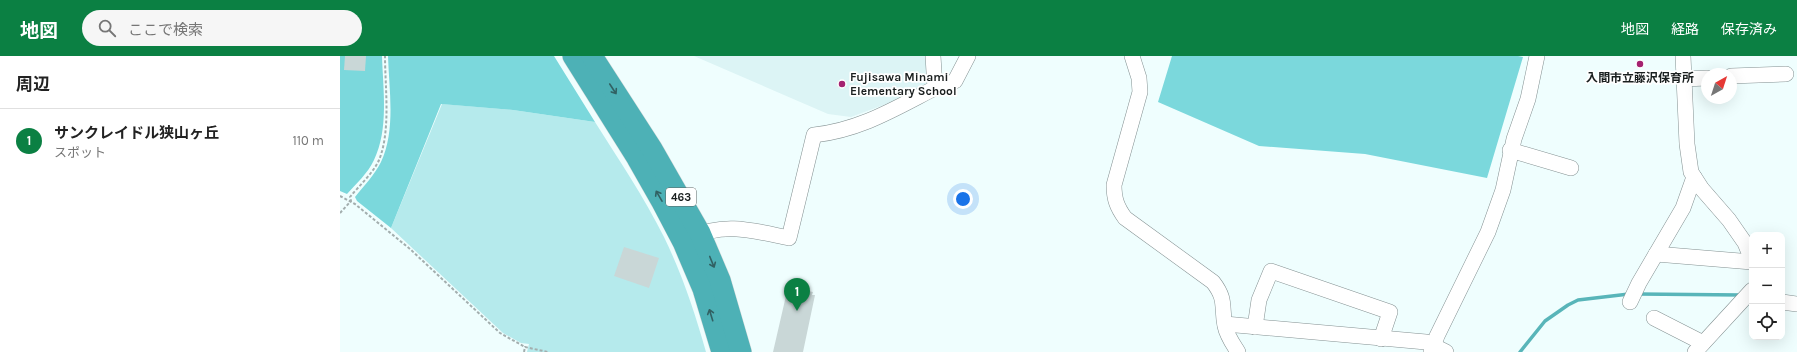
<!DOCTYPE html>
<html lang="ja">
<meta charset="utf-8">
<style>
body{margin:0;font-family:Karla,"Noto Sans JP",sans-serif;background:#f6f6f6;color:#222}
.controls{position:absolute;right:12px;bottom:12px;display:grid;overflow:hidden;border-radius:8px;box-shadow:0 4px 16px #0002}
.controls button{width:36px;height:36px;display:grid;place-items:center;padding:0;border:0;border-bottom:1px solid #e0e0e0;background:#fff;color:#222;font:20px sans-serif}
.compass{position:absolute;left:1361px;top:12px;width:36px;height:36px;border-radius:50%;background:#fff;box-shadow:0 4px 16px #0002;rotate:39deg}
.you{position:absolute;left:623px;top:143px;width:14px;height:14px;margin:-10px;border:3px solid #fff;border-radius:50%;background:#1a73e8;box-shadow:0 0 0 6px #1a73e833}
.badge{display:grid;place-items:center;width:26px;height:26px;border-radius:50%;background:#0b8043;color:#fff;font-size:13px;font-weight:700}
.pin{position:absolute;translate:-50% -33px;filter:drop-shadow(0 1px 2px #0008)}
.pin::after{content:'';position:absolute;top:21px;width:14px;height:12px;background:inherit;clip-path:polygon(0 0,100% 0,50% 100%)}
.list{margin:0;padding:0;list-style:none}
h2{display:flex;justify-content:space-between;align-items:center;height:52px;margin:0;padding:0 16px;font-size:17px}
h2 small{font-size:13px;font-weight:400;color:#767676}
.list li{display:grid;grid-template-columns:26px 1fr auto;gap:12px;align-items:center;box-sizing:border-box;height:64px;padding:0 16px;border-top:1px solid #e0e0e0}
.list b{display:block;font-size:15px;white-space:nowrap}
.list p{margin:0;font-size:13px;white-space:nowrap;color:#767676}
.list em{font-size:13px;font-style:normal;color:#767676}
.icon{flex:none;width:22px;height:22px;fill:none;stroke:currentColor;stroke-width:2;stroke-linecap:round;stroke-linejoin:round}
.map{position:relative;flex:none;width:1457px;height:296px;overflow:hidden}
header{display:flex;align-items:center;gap:24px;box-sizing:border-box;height:56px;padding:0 20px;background:#0b8043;color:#fff}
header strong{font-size:19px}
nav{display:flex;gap:22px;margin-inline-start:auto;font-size:14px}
.search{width:280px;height:36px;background:#f6f6f6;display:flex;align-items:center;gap:10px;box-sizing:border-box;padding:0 14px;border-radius:22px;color:#767676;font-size:15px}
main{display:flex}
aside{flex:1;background:#fff}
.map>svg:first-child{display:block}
.built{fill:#dcf4f5}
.green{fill:#b5eaec}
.forest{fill:#7bd8dc}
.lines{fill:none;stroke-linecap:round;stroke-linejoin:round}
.stream{stroke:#58b5b9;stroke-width:3.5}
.building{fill:#c9d7d7}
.minor-casing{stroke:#849192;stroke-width:16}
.highway-casing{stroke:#dadbdb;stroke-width:22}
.path{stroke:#a3aeae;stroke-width:2;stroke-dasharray:3 2;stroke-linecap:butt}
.minor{stroke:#fff;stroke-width:15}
.highway{stroke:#4db1b6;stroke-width:21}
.oneway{stroke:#316163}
.poi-dot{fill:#a42270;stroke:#fff;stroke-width:1.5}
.labels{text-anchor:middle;stroke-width:3.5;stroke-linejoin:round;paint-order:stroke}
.shield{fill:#fff;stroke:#5f6262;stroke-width:1}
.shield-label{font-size:11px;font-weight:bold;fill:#1a1f1f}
.poi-label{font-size:12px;font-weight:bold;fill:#1a1f1f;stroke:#fff;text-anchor:start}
</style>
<header>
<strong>地図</strong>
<div class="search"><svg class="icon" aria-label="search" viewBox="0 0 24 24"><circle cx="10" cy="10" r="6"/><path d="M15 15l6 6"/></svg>ここで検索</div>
<nav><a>地図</a><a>経路</a><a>保存済み</a></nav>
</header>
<main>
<aside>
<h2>周辺<small></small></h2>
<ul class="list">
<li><span class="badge">1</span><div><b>サンクレイドル狭山ヶ丘</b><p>スポット</p></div><em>110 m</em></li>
</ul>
</aside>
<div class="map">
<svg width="1457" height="296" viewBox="0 0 1457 296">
<rect width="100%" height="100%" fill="#effefe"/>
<path class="built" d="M354,0H586L588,21L584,34L511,61L488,58Z"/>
<path class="green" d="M102,48L173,54L255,66C279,104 304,141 324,181C342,218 355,257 366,296H187L189,288L181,287L163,277L51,172Z"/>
<g class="forest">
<path d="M0,0H42C43,34 49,73 34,104C28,117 16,128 7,138L0,135Z"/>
<path d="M48,0H214L255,66L173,54L101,48L51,172L17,145L15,141C24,130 35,118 41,106C56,74 49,34 48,0Z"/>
<path d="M832,0H1178L1183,1L1147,122L1025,98L919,90L818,46Z"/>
</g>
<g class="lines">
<g class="stream">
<path d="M1298,238L1401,239"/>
<path d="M1180,296L1205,265L1228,249L1238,244L1289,238"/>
</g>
</g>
<g class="building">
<path d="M5,0H26L25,15L4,14Z"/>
<path d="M284,191L319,202L309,232L274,220Z"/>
<path d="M448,231L473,236L472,239H475L463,296H433Z"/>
</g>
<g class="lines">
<defs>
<g id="minor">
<path d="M792,0L799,22L800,36L774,129C774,143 777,151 785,162L873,226C887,244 881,251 885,270C887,280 893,288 898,296"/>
<path d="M1343,0L1347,88L1351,116L1362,133L1389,164L1405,187L1412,204"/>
<path d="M1391,20L1446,18"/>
<path d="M1344,23L1367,22"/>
<path d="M595,32L615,25L628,0"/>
<path d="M1170,94L1231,112"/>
<path d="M351,182C384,165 415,175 449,182L474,79C520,74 554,53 595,32L593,0"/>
<path d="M1316,198L1412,206"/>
<path d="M1290,246L1299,227L1343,152L1354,121"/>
<path d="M1442,246L1457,248"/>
<path d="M1314,262L1363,287"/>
<path d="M885,268L1086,286L1106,296"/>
<path d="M915,271L919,244L931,215L1050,256L1041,283"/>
<path d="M1091,296L1097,280L1148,176L1163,134L1174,83L1188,43L1197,0"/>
<path d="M1355,296L1412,234"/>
</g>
<g id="highway">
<path d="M233,0L297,102L322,146L343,186L363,233L382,296"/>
<path d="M252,0L312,93L360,177L380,224L401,296"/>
</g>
</defs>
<use href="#minor" class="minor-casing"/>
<use href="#highway" class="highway-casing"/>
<g class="path">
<path d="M0,140L15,148L70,193L160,277L185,291"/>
<path d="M0,157L11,145L10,141C18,131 34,116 39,104C51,75 45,31 45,0"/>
<path d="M184,296L185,291L208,296"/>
</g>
<use href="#minor" class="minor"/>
<use href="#highway" class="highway"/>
</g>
<defs><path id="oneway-shaft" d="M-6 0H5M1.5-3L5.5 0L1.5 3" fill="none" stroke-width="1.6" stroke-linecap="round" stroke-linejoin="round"/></defs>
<g class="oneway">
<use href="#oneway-shaft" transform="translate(273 33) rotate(57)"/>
<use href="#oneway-shaft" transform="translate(319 140) rotate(-120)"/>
<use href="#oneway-shaft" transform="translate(372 206) rotate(68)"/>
<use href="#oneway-shaft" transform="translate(371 259) rotate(-107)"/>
</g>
<g class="poi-dot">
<circle cx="1300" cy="8" r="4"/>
<circle cx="502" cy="28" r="4"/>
</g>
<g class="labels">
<rect class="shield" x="326" y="132" width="30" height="18" rx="3"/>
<g class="shield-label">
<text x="341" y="145">463</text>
</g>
<g class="poi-label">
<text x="510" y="25">Fujisawa Minami<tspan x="510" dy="14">Elementary School</tspan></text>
<text x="1300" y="26" text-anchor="middle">入間市立藤沢保育所</text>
</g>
</g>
</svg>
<div class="controls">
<button>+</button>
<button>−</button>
<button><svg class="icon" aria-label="locate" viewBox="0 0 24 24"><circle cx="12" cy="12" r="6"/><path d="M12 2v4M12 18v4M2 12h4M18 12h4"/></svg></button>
</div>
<svg class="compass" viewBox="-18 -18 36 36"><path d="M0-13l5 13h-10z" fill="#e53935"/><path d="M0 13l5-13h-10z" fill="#767676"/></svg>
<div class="you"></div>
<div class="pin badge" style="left:457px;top:255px">1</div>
</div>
</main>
